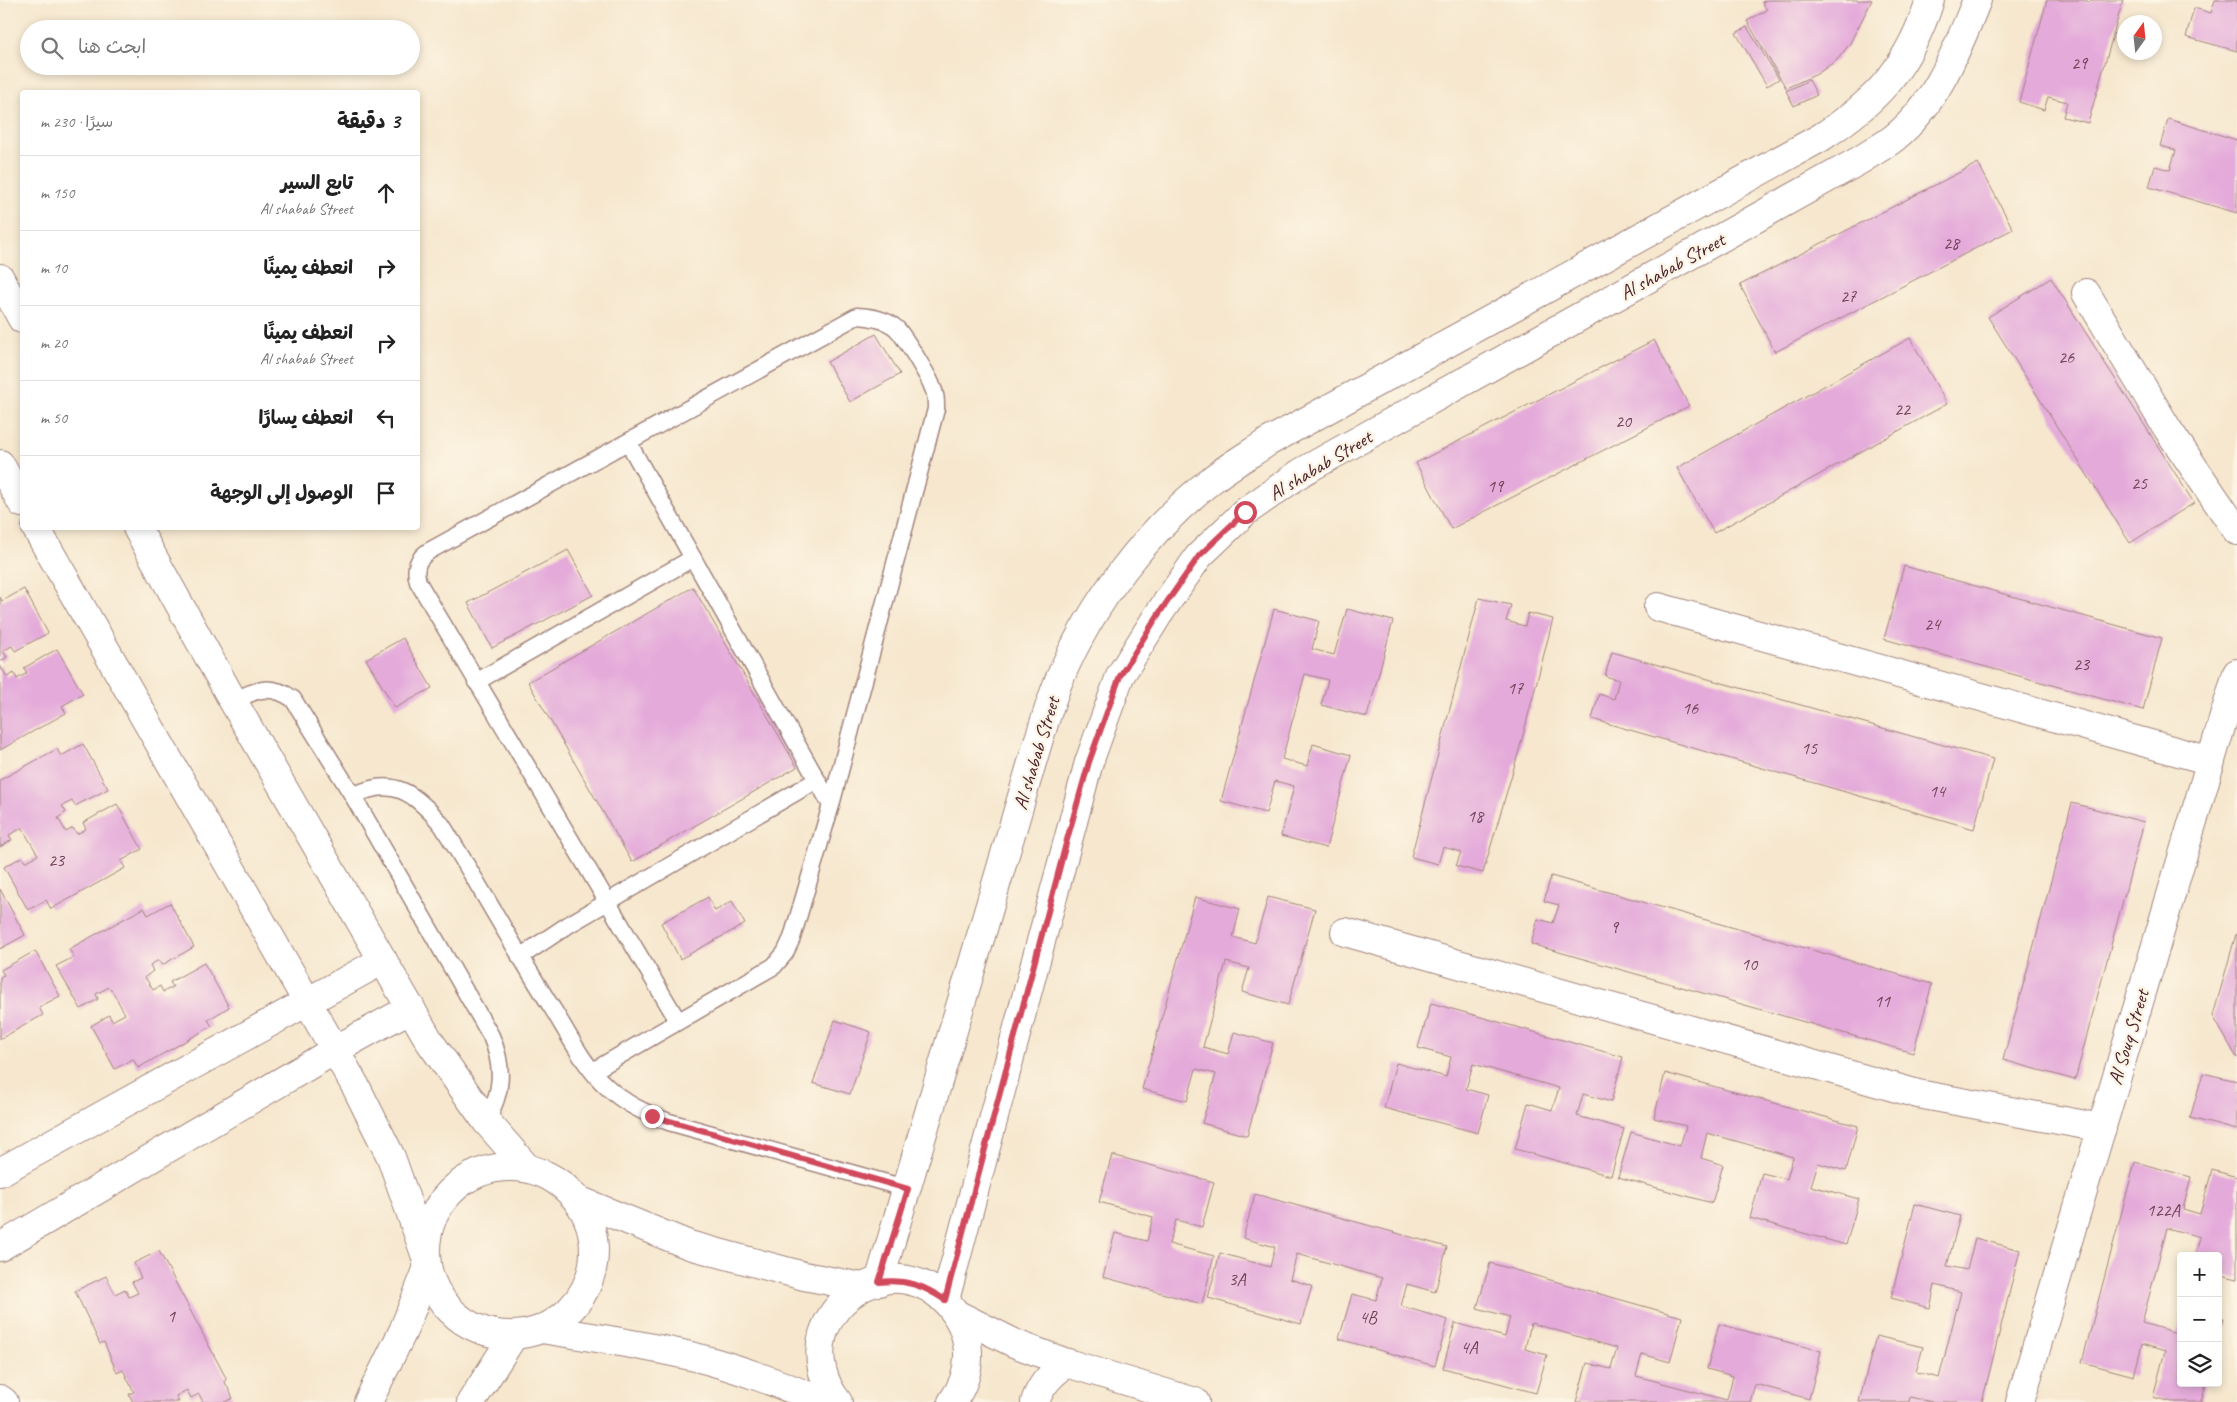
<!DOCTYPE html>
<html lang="ar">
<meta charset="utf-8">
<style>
body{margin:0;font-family:Caveat,"Playpen Sans Arabic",sans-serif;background:#f2f2f2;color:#222;direction:rtl}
.controls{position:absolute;right:15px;bottom:15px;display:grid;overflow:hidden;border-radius:5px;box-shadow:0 2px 8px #0003}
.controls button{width:45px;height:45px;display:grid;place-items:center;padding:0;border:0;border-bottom:1px solid #e0e0e0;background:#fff;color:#222;font:25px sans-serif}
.compass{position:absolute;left:2117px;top:15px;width:45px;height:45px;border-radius:50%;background:#fff;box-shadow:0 2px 8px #0003;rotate:15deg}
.stop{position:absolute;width:15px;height:15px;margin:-11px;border:4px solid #d1495b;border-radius:50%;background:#fff}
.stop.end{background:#d1495b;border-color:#fff;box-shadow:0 1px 5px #0008}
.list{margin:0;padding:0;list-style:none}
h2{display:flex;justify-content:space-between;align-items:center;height:65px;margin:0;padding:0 20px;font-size:21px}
h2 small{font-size:16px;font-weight:400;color:#767676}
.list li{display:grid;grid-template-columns:32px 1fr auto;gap:15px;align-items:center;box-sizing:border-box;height:75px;padding:0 20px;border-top:1px solid #e0e0e0}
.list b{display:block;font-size:19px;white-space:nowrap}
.list p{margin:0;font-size:16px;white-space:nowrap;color:#767676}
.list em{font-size:16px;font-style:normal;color:#767676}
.icon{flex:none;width:28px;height:28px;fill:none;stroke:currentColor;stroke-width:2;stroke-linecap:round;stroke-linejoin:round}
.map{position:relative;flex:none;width:2237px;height:1402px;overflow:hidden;direction:ltr}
.search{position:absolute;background:#fff;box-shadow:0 2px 8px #0003;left:20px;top:20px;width:400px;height:55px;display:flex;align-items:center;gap:12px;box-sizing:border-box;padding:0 18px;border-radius:28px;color:#767676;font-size:19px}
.panel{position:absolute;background:#fff;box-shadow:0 2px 8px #0003;left:20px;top:90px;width:400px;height:440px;border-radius:5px;direction:rtl}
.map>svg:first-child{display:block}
.building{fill:#e4aada}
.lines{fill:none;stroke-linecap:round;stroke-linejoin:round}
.lane-casing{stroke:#a0837c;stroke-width:19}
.street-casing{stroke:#a0837c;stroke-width:30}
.secondary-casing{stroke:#a0837c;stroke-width:30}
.lane{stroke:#fff;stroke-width:16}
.street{stroke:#fff;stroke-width:28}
.secondary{stroke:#fff;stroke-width:28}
.route{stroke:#d1495b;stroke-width:6}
.labels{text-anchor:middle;stroke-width:5;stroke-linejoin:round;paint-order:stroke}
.number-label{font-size:18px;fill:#704257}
.street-label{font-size:20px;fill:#4a1f2b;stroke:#fcf5e5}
</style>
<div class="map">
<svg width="2237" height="1402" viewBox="0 0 2237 1402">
<rect width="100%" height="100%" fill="#fcf5e5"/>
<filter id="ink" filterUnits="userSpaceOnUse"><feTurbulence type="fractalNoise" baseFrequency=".02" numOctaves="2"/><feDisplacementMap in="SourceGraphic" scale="10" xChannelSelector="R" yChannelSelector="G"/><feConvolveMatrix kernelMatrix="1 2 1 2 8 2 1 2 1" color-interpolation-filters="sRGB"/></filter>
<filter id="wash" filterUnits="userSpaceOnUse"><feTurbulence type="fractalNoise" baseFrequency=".0096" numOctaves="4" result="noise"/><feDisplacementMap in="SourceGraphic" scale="20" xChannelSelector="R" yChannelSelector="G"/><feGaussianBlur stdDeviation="1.12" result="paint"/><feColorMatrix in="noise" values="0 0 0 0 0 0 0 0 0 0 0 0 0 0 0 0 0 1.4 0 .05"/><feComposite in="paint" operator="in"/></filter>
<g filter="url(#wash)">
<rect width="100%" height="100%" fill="#f6e7ce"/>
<g id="blocks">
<g class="building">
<path d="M1767,0H1872L1849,45L1837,60L1817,74L1786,88L1747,21L1767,10L1762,2Z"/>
<path d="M2047,0H2084L2090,2L2091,0H2123L2088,123L2063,117L2067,102L2048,97L2044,110L2019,102Z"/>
<path d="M2215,0H2237V51L2186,37L2194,8L2211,13Z"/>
<path d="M1747,27L1779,79L1767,86L1736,33Z"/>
<path d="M1809,80L1817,95L1794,106L1786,91Z"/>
<path d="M2168,119L2237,140V213L2149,187L2155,166L2170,170L2176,150L2160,146Z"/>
<path d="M1978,163L2013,229L1775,352L1740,285Z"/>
<path d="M2051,278L2194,503L2130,543L1988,317Z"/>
<path d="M876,334L900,374L850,402L827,362Z"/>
<path d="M1910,338L1947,404L1714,533L1677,468Z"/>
<path d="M1654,340L1689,406L1451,529L1416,463Z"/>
<path d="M568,550L593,595L492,648L468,603Z"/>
<path d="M1904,566L2162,638L2143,710L1884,639Z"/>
<path d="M693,587L797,767L632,862L528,682Z"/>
<path d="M24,589L48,633L15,651L12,646L3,651L7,657L0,662V597L2,601Z"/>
<path d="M1479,598L1511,605L1506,621L1525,626L1528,613L1553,619L1520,747L1483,873L1456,866L1461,852L1443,847L1438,864L1411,857Z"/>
<path d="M1274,609L1319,621L1312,649L1334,655L1347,609L1393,621L1367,717L1321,705L1328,680L1305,674L1282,759L1307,766L1313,744L1351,755L1326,848L1281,836L1294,786L1275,781L1266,813L1221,801Z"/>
<path d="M403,638L432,688L395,708L366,659Z"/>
<path d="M57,649L83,694L62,706L66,713L0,750V665L7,677L14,673L17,679L27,673L24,668Z"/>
<path d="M1612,652L1993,759L1974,829L1592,719L1599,694L1614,699L1619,680L1605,676Z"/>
<path d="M83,744L108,789L75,806L72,801L62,806L66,812L58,818L66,832L73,828L77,834L86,829L83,823L117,804L142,849L121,861L125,868L51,909L46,900L28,910L4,867L22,857L25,862L38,855L22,828L9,835L12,840L0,847V780L57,749L61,756Z"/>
<path d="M2072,803L2144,822L2075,1080L2003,1060Z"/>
<path d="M1551,876L1932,984L1913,1053L1531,944L1538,919L1553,923L1559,905L1544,901Z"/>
<path d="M0,889L25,935L0,949Z"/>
<path d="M708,897L715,911L732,901L745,924L680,959L661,923Z"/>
<path d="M1195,897L1240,909L1233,937L1255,943L1268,897L1315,909L1288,1005L1242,992L1249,968L1226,962L1203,1047L1228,1054L1234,1032L1273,1043L1247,1136L1202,1123L1216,1074L1196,1069L1187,1101L1142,1089Z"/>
<path d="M170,903L194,947L162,965L159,960L150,965L153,971L145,977L153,990L160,986L163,992L173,987L170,982L204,963L229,1007L208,1020L212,1026L138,1068L133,1059L115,1069L91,1026L109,1015L112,1021L125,1014L114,994L109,987L96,994L98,999L81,1009L56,966L74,957L69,949L144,908L148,915Z"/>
<path d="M2236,934H2237V1058L2213,1016Z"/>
<path d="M35,951L60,996L39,1007L43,1015L0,1039V977L4,975L1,970Z"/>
<path d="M1431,1003L1623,1057L1611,1102L1583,1094L1577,1116L1624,1129L1611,1176L1515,1149L1528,1103L1552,1110L1559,1088L1473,1064L1466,1089L1488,1095L1478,1133L1384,1108L1396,1063L1446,1077L1451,1057L1418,1048Z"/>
<path d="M835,1020L871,1032L850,1094L813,1083Z"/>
<path d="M1665,1073L1858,1126L1846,1171L1818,1163L1811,1186L1859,1199L1846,1245L1750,1218L1762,1173L1787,1179L1793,1157L1707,1133L1701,1158L1723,1165L1712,1203L1618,1177L1631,1132L1680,1146L1686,1126L1654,1118Z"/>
<path d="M2203,1073L2237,1081V1130L2190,1118Z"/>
<path d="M1112,1155L1214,1182L1202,1227L1176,1220L1169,1244L1214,1256L1202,1304L1103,1277L1115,1233L1147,1241L1153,1217L1099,1202Z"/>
<path d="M2135,1162L2191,1177L2183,1209L2200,1214L2212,1170L2237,1177V1279L2218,1274V1256H2195L2200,1237L2167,1228L2142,1323L2177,1333L2181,1320V1383H2206L2201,1402H2172L2153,1397L2165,1351L2142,1344L2134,1376L2082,1362Z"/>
<path d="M1255,1194L1447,1247L1435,1292L1407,1284L1401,1306L1448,1320L1435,1366L1339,1339L1352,1294L1376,1300L1382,1278L1297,1254L1290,1279L1312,1286L1301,1324L1208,1298L1220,1253L1270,1267L1275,1247L1243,1238Z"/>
<path d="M1915,1204L1960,1216L1947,1266L1967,1270L1975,1238L2020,1250L1982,1402H1932L1910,1397L1909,1402H1859L1876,1336L1923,1347L1916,1372L1939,1378L1961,1292L1935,1285L1930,1308L1891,1298Z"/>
<path d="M159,1251L226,1378L225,1382L233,1398L225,1402H203L199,1394L191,1398L187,1390L176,1396L179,1402H133L129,1394L134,1392L123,1370L117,1373L104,1342L100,1344L75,1291L106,1276L115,1294L125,1289L129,1297L138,1293L132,1282L141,1278L134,1263Z"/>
<path d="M1490,1263L1682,1317L1670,1362L1642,1354L1636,1376L1727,1400L1733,1376L1707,1369L1719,1324L1821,1351L1809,1399L1755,1384L1750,1402H1576L1587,1363L1611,1369L1617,1348L1531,1323L1525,1349L1547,1355L1536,1393L1443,1368L1455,1323L1505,1337L1510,1317L1477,1308Z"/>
<path d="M2218,1318L2223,1319L2219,1333H2218Z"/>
</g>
</g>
</g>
<g filter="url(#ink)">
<use href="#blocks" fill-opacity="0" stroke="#a0837c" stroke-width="1"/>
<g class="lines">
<defs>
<g id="lane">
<path d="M628,442L831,805"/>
<path d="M476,682L693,558"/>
<path d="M233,701C255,690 271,683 293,699L353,796L491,1036C504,1067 503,1092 486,1121"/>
<path d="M353,796C393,775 416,794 442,825C480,886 515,950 554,1011C570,1037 584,1066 606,1086C625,1104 645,1113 669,1122L908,1189"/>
<path d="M520,957L568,925L817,780"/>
<path d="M593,1071L774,966L785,953L792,938L831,805L936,409C936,400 936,394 932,386C929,377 904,336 897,329C887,319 871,317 857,316L429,551C417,559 414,568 418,582L678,1021"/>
</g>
<g id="street">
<path d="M2086,293L2167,428L2237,531"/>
<path d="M1658,607L2211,761"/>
<path d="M1345,932L1918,1094L2102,1128"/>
<path d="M0,1172L383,960"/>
<path d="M0,1247L335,1050L411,1008"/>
<path d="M0,1399L4,1402"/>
<path d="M2020,1402L2237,673"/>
</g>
<g id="secondary">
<path d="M0,278L22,319"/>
<path d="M0,464L22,503"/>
<path d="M36,528L356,1087L391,1157L425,1254"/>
<path d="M137,528L233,701L430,1042L486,1121L527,1168"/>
<circle cx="510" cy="1251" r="84"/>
<path d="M578,1200L689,1245L804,1276L862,1287"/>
<path d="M879,1282L1038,742C1045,721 1051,700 1059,680C1092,602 1147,530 1214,478C1231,465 1250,454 1268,442L1820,138C1878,101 1909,66 1930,0"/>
<path d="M945,1300L1089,762L1120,676L1158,615L1199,556L1245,512L1302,472L1862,159C1872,152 1884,146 1894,138C1937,104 1957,49 1977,0"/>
<path d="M958,1315L1016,1344L1067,1363L1195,1402"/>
<path d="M542,1329C593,1337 645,1345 695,1357C739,1368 782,1385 824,1402"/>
<path d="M368,1402L403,1331L427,1270"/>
<path d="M471,1402L514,1335"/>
<path d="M838,1402C823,1383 816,1358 823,1334C829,1316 839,1303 855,1292C922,1245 1003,1333 952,1402"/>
<path d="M1035,1402C1041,1384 1052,1373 1067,1363"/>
</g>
</defs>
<use href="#lane" class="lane-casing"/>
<use href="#street" class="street-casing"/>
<use href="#secondary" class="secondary-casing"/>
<use href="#lane" class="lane"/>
<use href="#street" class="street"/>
<use href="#secondary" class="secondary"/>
</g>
</g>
<g class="lines" filter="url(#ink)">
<path class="route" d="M652,1116L908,1189L879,1282C905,1279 923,1285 945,1300L1068,836L1089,762L1120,676L1158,615L1199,556L1245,512"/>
</g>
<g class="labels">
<g class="number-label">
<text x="2079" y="69">29</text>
<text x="1951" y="249">28</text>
<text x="1848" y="302">27</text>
<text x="2066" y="363">26</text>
<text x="1902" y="415">22</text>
<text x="1623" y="427">20</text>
<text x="2139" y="489">25</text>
<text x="1495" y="492">19</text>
<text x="1932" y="630">24</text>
<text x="2081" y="670">23</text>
<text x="1515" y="694">17</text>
<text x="1690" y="714">16</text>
<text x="1809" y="754">15</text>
<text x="1937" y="797">14</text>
<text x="1475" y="822">18</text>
<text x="56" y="866">23</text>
<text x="1614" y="933">9</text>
<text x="1749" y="970">10</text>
<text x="1882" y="1007">11</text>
<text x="2163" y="1216">122A</text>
<text x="1237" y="1285">3A</text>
<text x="171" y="1322">1</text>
<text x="1368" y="1323">4B</text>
<text x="1469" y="1353">4A</text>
</g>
<g class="street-label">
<text transform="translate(1672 266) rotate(-29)" y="7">Al shabab Street</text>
<text transform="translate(1320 465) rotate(-31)" y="7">Al shabab Street</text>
<text transform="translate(1036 753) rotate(-73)" y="7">Al shabab Street</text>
<text transform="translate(2128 1037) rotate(-73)" y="7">Al Souq Street</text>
</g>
</g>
</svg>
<div class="controls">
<button>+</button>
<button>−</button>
<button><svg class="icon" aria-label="layers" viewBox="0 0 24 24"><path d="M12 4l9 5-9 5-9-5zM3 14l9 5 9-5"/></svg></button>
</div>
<svg class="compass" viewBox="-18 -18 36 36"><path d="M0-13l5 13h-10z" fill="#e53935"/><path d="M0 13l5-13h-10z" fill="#767676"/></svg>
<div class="stop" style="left:1245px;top:512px"></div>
<div class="stop end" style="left:652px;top:1116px"></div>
<div class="search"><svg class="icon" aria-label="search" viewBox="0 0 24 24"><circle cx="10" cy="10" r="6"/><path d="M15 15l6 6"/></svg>ابحث هنا</div>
<section class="panel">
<h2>3 دقيقة<small>سيرًا · 230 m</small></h2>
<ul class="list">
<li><svg class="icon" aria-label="ahead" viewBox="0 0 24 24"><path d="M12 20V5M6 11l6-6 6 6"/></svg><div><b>تابع السير</b><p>Al shabab Street</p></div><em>150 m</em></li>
<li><svg class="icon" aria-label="right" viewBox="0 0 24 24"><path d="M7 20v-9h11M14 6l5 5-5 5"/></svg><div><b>انعطف يمينًا</b></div><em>10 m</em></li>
<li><svg class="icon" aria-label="right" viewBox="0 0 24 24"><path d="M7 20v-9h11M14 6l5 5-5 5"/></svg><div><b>انعطف يمينًا</b><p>Al shabab Street</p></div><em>20 m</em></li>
<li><svg class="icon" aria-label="left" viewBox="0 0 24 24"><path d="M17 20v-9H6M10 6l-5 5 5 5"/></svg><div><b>انعطف يسارًا</b></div><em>50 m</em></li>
<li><svg class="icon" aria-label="arrive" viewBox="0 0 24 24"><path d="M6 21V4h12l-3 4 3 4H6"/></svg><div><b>الوصول إلى الوجهة</b></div></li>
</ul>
</section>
</div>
